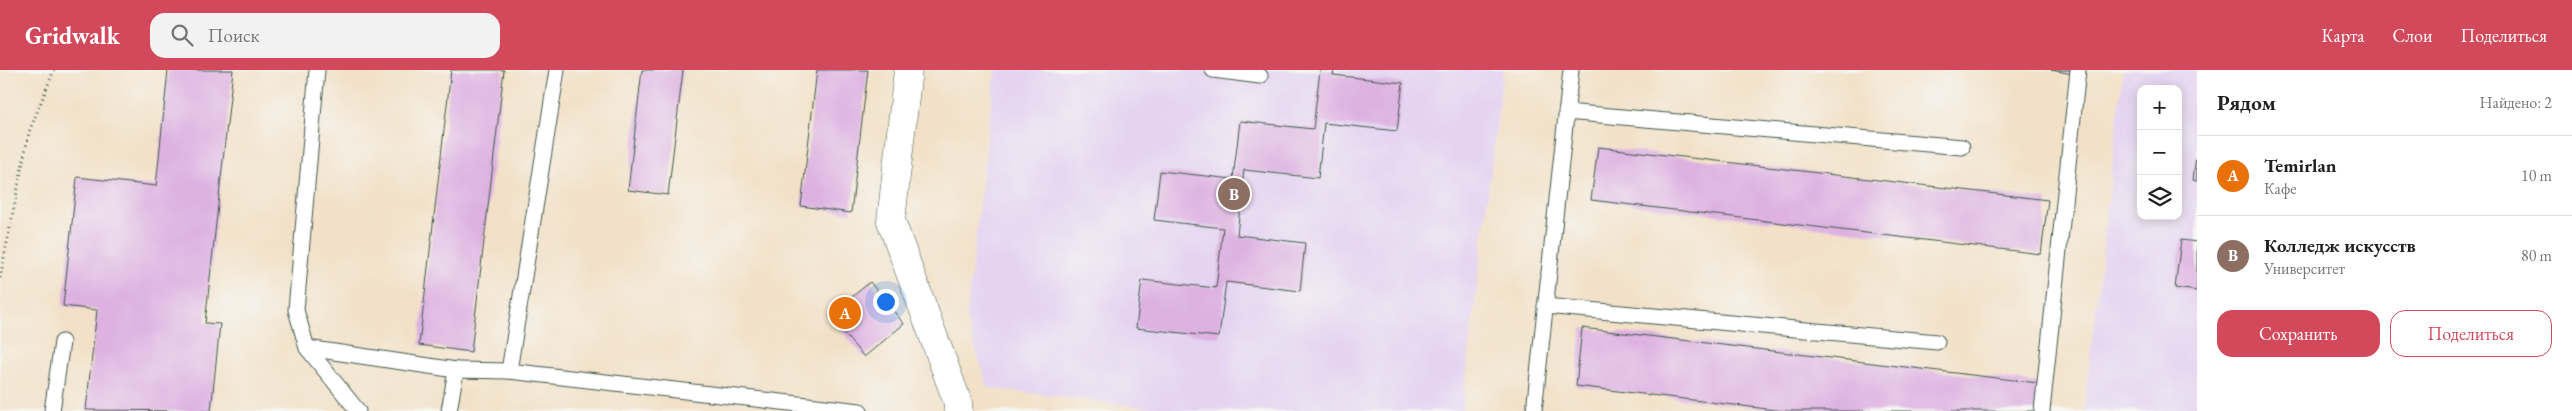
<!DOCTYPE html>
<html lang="ru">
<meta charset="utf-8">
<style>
body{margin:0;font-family:"EB Garamond",serif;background:#f2f2f2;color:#202124}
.controls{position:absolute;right:15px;top:15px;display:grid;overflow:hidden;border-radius:10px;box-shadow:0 2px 12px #0003}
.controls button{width:45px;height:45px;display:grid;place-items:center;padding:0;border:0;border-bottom:1px solid #e0e0e0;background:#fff;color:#202124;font:25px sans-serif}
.you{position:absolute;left:885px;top:231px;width:18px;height:18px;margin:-12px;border:4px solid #fff;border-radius:50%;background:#1a73e8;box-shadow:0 0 0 8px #1a73e833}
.badge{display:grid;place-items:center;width:32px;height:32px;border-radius:50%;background:#d1495b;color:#fff;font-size:16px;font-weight:700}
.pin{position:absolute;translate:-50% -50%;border:2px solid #fff;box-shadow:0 1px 5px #0006}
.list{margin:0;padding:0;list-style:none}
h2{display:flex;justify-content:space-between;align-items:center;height:65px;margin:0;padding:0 20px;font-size:21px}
h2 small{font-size:16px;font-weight:400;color:#757577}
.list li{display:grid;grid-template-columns:32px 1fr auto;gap:15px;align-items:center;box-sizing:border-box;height:80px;padding:0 20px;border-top:1px solid #e0e0e0}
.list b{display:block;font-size:19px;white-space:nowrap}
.list p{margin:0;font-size:16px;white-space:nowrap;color:#757577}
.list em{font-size:16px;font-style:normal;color:#757577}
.actions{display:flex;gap:10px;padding:15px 20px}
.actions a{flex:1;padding:11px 0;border:1px solid #d1495b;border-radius:15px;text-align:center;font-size:18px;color:#d1495b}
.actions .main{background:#d1495b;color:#fff}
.icon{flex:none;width:28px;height:28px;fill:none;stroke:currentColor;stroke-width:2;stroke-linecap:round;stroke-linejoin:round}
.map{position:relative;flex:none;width:2197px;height:341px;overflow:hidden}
header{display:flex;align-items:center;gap:30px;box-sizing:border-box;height:70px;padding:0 25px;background:#d1495b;color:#fff}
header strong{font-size:24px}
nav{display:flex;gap:28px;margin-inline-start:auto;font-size:18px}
.search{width:350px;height:45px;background:#f2f2f2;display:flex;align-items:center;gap:12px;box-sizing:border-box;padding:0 18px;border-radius:15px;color:#757577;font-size:19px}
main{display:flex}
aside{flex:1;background:#fff}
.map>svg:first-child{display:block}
.built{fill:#e4d3f1;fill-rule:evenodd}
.building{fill:#ddb2e1}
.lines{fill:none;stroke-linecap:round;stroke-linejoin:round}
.lane-casing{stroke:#3f564a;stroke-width:17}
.street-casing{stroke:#3f564a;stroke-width:29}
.path{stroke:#3f564a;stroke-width:3;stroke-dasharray:1 4;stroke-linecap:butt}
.lane{stroke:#fff;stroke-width:15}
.street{stroke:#fff;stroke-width:28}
</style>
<header>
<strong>Gridwalk</strong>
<div class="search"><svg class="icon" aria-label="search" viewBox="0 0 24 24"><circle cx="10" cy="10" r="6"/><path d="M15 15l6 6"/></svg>Поиск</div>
<nav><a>Карта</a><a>Слои</a><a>Поделиться</a></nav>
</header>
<main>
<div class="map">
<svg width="2197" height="341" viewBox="0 0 2197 341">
<rect width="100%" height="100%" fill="#f6f6f2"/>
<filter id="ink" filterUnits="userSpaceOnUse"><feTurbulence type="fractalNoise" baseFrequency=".02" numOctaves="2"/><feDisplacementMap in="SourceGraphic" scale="10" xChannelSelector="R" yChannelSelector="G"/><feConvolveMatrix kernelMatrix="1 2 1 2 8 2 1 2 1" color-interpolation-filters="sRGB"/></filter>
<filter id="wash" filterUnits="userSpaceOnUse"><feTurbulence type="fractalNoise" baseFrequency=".0096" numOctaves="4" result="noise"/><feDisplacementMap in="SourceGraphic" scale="20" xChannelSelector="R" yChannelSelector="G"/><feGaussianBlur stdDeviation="1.12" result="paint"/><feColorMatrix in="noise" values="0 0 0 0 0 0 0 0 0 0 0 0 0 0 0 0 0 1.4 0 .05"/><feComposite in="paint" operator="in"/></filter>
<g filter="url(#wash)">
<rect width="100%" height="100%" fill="#f2e1c8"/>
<g class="built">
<path d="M995,0H1503L1462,341H1175L988,318L966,249Z"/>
<path d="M2123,0H2197V341H2084ZM2141,19H2178V146H2141Z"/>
</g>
<g id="blocks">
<g class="building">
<path d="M168,0H233L205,253L220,254L211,341L86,340L97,240L63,236L77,107L156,116Z"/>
<path d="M451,0H504L471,282L419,275Z"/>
<path d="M642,0H683L668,125L628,120Z"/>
<path d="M817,0H868L851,143L801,136Z"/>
<path d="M1320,0H1334L1333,5L1403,13L1397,61L1324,53L1318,108L1244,100L1237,165L1305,173L1300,221L1226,212L1219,267L1136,258L1142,210L1216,218L1223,158L1154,150L1160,101L1233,109L1240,51L1313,59Z"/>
<path d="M2051,0H2073V4Z"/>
<path d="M1598,77L2048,130L2041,184L1591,130Z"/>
<path d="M2196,87H2197V111L2193,110Z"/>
<path d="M2181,170L2197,172V221L2175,218Z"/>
<path d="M870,212L904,254L864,287L829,246Z"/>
<path d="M1582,258L2038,313L2035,341H1784L1576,316Z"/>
</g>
</g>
</g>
<g filter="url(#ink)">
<use href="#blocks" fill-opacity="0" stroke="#3f564a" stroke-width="1"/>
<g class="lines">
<defs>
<g id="lane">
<path d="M317,0L296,240L307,278L358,341"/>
<path d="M557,0L509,301L860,341"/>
<path d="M1213,0L1260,6"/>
<path d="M1566,42L1962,77"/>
<path d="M1545,236L1937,272"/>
<path d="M307,278L456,300"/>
<path d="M52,341L62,272"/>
<path d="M449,341L456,300L509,301"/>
<path d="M1534,341L1571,0"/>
<path d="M2042,341L2078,0"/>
</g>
<path id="street" d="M908,0L891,151L958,333V341"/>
</defs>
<use href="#lane" class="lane-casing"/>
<use href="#street" class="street-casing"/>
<path class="path" d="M0,208L29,62L54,0"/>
<use href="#lane" class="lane"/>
<use href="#street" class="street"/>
</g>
</g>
</svg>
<div class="controls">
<button>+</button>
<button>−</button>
<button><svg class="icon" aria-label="layers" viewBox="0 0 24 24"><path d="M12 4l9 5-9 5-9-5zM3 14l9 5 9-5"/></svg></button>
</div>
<div class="you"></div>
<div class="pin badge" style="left:845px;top:243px;background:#e8710a">A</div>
<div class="pin badge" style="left:1234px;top:124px;background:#8d6e63">B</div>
</div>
<aside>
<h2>Рядом<small>Найдено: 2</small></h2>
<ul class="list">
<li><span class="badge" style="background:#e8710a">A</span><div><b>Temirlan</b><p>Кафе</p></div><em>10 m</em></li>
<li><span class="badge" style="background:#8d6e63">B</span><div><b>Колледж искусств</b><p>Университет</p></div><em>80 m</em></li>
</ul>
<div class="actions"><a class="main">Сохранить</a><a>Поделиться</a></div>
</aside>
</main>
